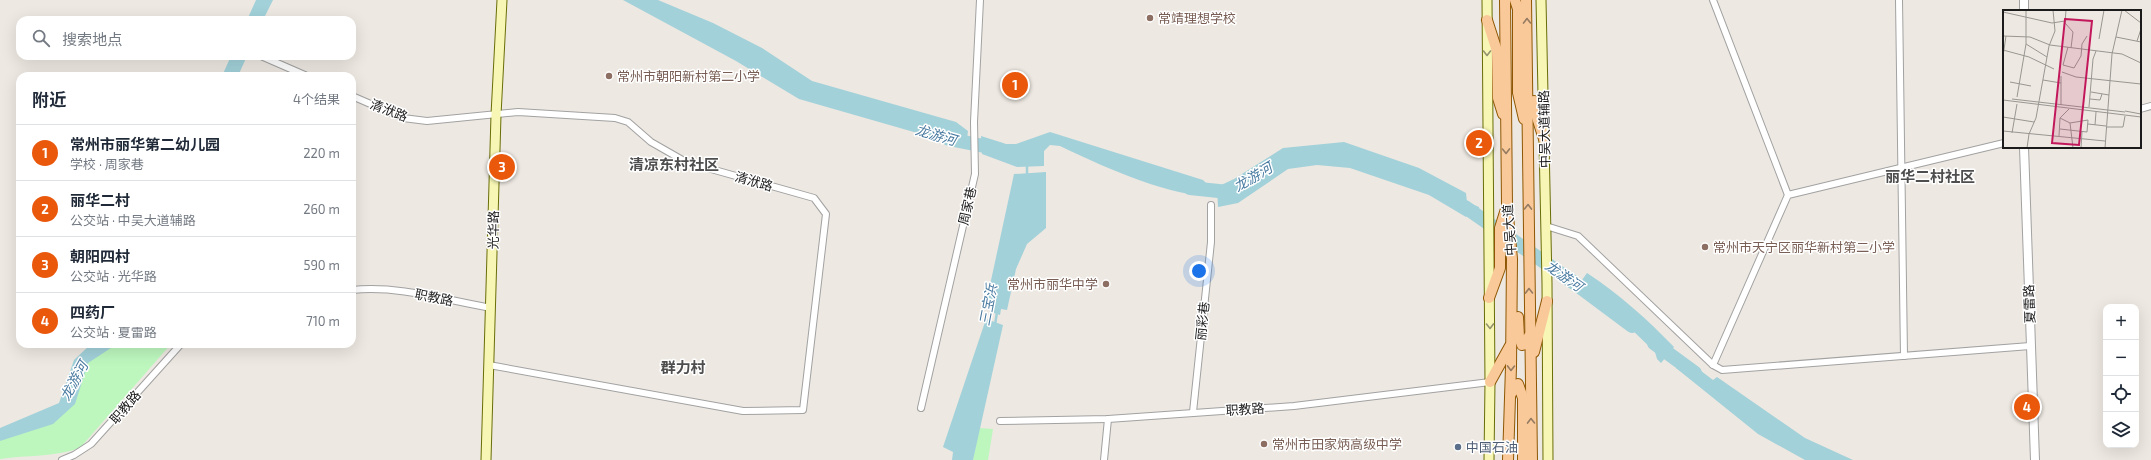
<!DOCTYPE html>
<html lang="zh">
<meta charset="utf-8">
<style>
body{margin:0;font-family:"Exo 2","Noto Sans SC",sans-serif;background:#f2f2f3;color:#1f2937}
.controls{position:absolute;right:12px;bottom:12px;display:grid;overflow:hidden;border-radius:8px;box-shadow:0 4px 16px #0002}
.controls button{width:36px;height:36px;display:grid;place-items:center;padding:0;border:0;border-bottom:1px solid #e0e1e3;background:#fff;color:#1f2937;font:20px sans-serif}
.you{position:absolute;left:1199px;top:271px;width:14px;height:14px;margin:-10px;border:3px solid #fff;border-radius:50%;background:#1a73e8;box-shadow:0 0 0 6px #1a73e833}
.badge{display:grid;place-items:center;width:26px;height:26px;border-radius:50%;background:#ea580c;color:#fff;font-size:13px;font-weight:700}
.pin{position:absolute;translate:-50% -50%;border:2px solid #fff;box-shadow:0 1px 4px #0006}
.list{margin:0;padding:0;list-style:none}
h2{display:flex;justify-content:space-between;align-items:center;height:52px;margin:0;padding:0 16px;font-size:17px}
h2 small{font-size:13px;font-weight:400;color:#747a83}
.list li{display:grid;grid-template-columns:26px 1fr auto;gap:12px;align-items:center;box-sizing:border-box;height:56px;padding:0 16px;border-top:1px solid #e0e1e3}
.list b{display:block;font-size:15px;white-space:nowrap}
.list p{margin:0;font-size:13px;white-space:nowrap;color:#747a83}
.list em{font-size:13px;font-style:normal;color:#747a83}
.icon{flex:none;width:22px;height:22px;fill:none;stroke:currentColor;stroke-width:2;stroke-linecap:round;stroke-linejoin:round}
.map{position:relative;flex:none;width:2151px;height:460px;overflow:hidden}
.search{position:absolute;background:#fff;box-shadow:0 4px 16px #0002;left:16px;top:16px;width:340px;height:44px;display:flex;align-items:center;gap:10px;box-sizing:border-box;padding:0 14px;border-radius:12px;color:#747a83;font-size:15px}
.panel{position:absolute;background:#fff;box-shadow:0 4px 16px #0002;left:16px;top:72px;width:340px;height:276px;border-radius:12px}
.map>svg:first-child{display:block}
.park{fill:#bdf7be}
.water{fill:#a2d1da}
.lines{fill:none;stroke-linecap:round;stroke-linejoin:round}
.stream{stroke:#a2d1da;stroke-width:2.5}
.river{stroke:#a2d1da;stroke-width:14}
.minor-casing{stroke:#a2a2a2;stroke-width:8}
.tertiary-casing{stroke:#a2a2a2;stroke-width:10}
.secondary-casing{stroke:#6a6e07;stroke-width:11}
.primary-casing{stroke:#8f5703;stroke-width:12}
.minor{stroke:#fff;stroke-width:6}
.tertiary{stroke:#fff;stroke-width:8}
.secondary{stroke:#f7f6b4;stroke-width:9}
.primary{stroke:#f9c99a;stroke-width:10}
.oneway{stroke:#957b61}
.oneway2{stroke:#94936f}
.education-dot{fill:#8d6e63;stroke:#fff;stroke-width:1.5}
.service-dot{fill:#5c6f8a;stroke:#fff;stroke-width:1.5}
.labels{text-anchor:middle;stroke-width:3;stroke-linejoin:round;paint-order:stroke}
.education-label{font-size:13px;fill:#785e54;stroke:#fff;text-anchor:start}
.street-label{font-size:13px;fill:#1b1b1b;stroke:#fff}
.service-label{font-size:13px;fill:#4e5e75;stroke:#fff;text-anchor:start}
.water-label{font-size:14px;font-style:italic;fill:#487aa0;stroke:#fff}
.quarter-label{font-size:15px;font-weight:bold;fill:#4e4e4e;stroke:#fff}
.inset-road{fill:none;stroke:#999692;stroke-width:1}
.view{fill:#c2185b;fill-opacity:0.15;stroke:#c2185b;stroke-width:2}
.inset-edge{fill:none;stroke:#1b1b1b;stroke-width:2}
</style>
<div class="map">
<svg width="2151" height="460" viewBox="0 0 2151 460">
<rect width="100%" height="100%" fill="#ede8e1"/>
<g class="park">
<path d="M97,344H171L80,448C54,457 27,455 0,459V438L70,404L90,348Z"/>
<path d="M979,428L993,429L988,460H973Z"/>
</g>
<g class="water">
<path d="M256,0H273L263,20H247Z"/>
<path d="M623,0H658L713,23L762,48L812,81L956,122L968,131L966,147L799,99L736,61Z"/>
<path d="M231,56H247L238,76H222Z"/>
<path d="M1050,132L1203,180L1209,186L1208,195C1172,198 1095,163 1060,146L1050,145L1044,151V166L1017,167L982,154L981,136L1006,144H1016Z"/>
<path d="M1344,142L1419,168L1466,193L1467,202L1479,207L1480,220L1469,213L1466,217L1429,195L1350,168L1317,165L1288,169L1238,203L1218,207L1217,187L1234,179L1283,148Z"/>
<path d="M1046,172V228L1027,244L1016,269L1007,310L1001,309L1000,315L994,313V308L990,307L991,301L987,299L1014,174Z"/>
<path d="M1573,273L1582,280L1587,273C1619,294 1647,319 1674,347L1661,363L1657,359L1655,352L1600,299L1585,296L1573,285Z"/>
<path d="M986,319L1003,325L973,460H952L953,452L943,447Z"/>
<path d="M91,344H117L88,363L75,404L53,424L0,441V428L59,403L74,360Z"/>
<path d="M1684,358L1713,380L1717,377L1805,438L1853,460H1805L1758,434L1676,368Z"/>
</g>
<g class="lines">
<g class="stream">
<path d="M1027,164V175"/>
<path d="M995,325L997,312"/>
</g>
<g class="river">
<path d="M949,139L999,149"/>
<path d="M1190,188L1228,192L1234,189"/>
<path d="M1465,207L1577,285L1632,326"/>
<path d="M1654,343L1695,373"/>
</g>
<defs>
<g id="minor">
<path d="M1713,0L1788,195"/>
<path d="M1899,0L1904,356"/>
<path d="M261,56L307,76"/>
<path d="M352,96L403,118L427,121L518,112L615,118L628,122L651,142L686,162L814,198L826,214L803,410L743,411L489,365"/>
<path d="M2140,109L2151,106"/>
<path d="M1546,226L1578,236L1713,365L1722,370L2030,346"/>
<path d="M352,290C398,285 446,300 491,308"/>
<path d="M1713,365L1788,195L2004,143"/>
<path d="M921,408L975,174L974,122L980,0"/>
<path d="M1193,412L1211,242V205"/>
<path d="M1000,421L1108,419L1294,406L1490,382"/>
<path d="M62,460L74,455L91,444L181,344"/>
<path d="M1104,460L1108,419"/>
</g>
<g id="tertiary">
<path d="M2024,0V11"/>
<path d="M2024,147L2035,460"/>
</g>
<g id="secondary">
<path d="M1487,0L1490,382L1489,460"/>
<path d="M1541,0L1547,283L1548,460"/>
<path d="M486,460L496,115L502,0"/>
</g>
<g id="primary">
<path d="M1505,0L1507,205L1512,259L1511,367L1508,460"/>
<path d="M1515,0L1518,9V93L1524,119"/>
<path d="M1526,0L1532,460"/>
<path d="M1487,20L1497,51L1498,98L1503,114"/>
<path d="M1534,101V108L1544,139"/>
<path d="M1489,298L1500,268V228L1506,209"/>
<path d="M1518,317L1519,337L1522,345L1526,344L1529,336"/>
<path d="M1534,352L1547,301"/>
<path d="M1490,382L1510,346"/>
<path d="M1511,394L1515,385L1518,384L1523,398V460"/>
</g>
</defs>
<use href="#minor" class="minor-casing"/>
<use href="#tertiary" class="tertiary-casing"/>
<use href="#secondary" class="secondary-casing"/>
<use href="#primary" class="primary-casing"/>
<use href="#minor" class="minor"/>
<use href="#tertiary" class="tertiary"/>
<use href="#secondary" class="secondary"/>
<use href="#primary" class="primary"/>
</g>
<defs><path id="oneway-chevron" d="M-2-3.5L2.5 0L-2 3.5" fill="none" stroke-width="1.6" stroke-linecap="round" stroke-linejoin="round"/></defs>
<g class="oneway">
<use href="#oneway-chevron" transform="translate(1527 21) rotate(-91)"/>
<use href="#oneway-chevron" transform="translate(1506 151) rotate(89)"/>
<use href="#oneway-chevron" transform="translate(1528 207) rotate(-89)"/>
<use href="#oneway-chevron" transform="translate(1529 291) rotate(-91)"/>
<use href="#oneway-chevron" transform="translate(1511 368) rotate(91)"/>
<use href="#oneway-chevron" transform="translate(1531 421) rotate(-91)"/>
</g>
<g class="oneway2">
<use href="#oneway-chevron" transform="translate(1487 53) rotate(90)"/>
<use href="#oneway-chevron" transform="translate(1490 326) rotate(89)"/>
</g>
<g class="education-dot">
<circle cx="1150" cy="18" r="4"/>
<circle cx="609" cy="76" r="4"/>
<circle cx="1705" cy="247" r="4"/>
<circle cx="1106" cy="284" r="4"/>
<circle cx="1264" cy="444" r="4"/>
</g>
<circle class="service-dot" cx="1458" cy="447" r="4"/>
<g class="labels">
<g class="education-label">
<text x="1158" y="23">常靖理想学校</text>
<text x="617" y="81">常州市朝阳新村第二小学</text>
<text x="1713" y="252">常州市天宁区丽华新村第二小学</text>
<text x="1098" y="289" text-anchor="end">常州市丽华中学</text>
<text x="1272" y="449">常州市田家炳高级中学</text>
</g>
<g class="street-label">
<text transform="translate(389 110) rotate(21)" y="5">清洑路</text>
<text transform="translate(1544 129) rotate(-91)" y="5">中吴大道辅路</text>
<text transform="translate(754 181) rotate(16)" y="5">清洑路</text>
<text transform="translate(967 206) rotate(-77)" y="5">周家巷</text>
<text transform="translate(493 230) rotate(-89)" y="5">光华路</text>
<text transform="translate(1509 230) rotate(-94)" y="5">中吴大道</text>
<text transform="translate(434 297) rotate(11)" y="5">职教路</text>
<text transform="translate(2029 304) rotate(-92)" y="5">夏雷路</text>
<text transform="translate(1202 321) rotate(-84)" y="5">丽彩巷</text>
<text transform="translate(125 407) rotate(-49)" y="5">职教路</text>
<text transform="translate(1245 409) rotate(-4)" y="5">职教路</text>
</g>
<g class="service-label">
<text x="1466" y="452">中国石油</text>
</g>
<g class="water-label">
<text transform="translate(936 135) rotate(16)" y="5">龙游河</text>
<text transform="translate(1253 177) rotate(-31)" y="5">龙游河</text>
<text transform="translate(1564 276) rotate(35)" y="5">龙游河</text>
<text transform="translate(988 305) rotate(-79)" y="5">三宝浜</text>
<text transform="translate(74 381) rotate(-61)" y="5">龙游河</text>
</g>
<g class="quarter-label">
<text x="674" y="170">清凉东村社区</text>
<text x="1930" y="182">丽华二村社区</text>
<text x="683" y="373">群力村</text>
</g>
</g>
<g transform="translate(2003 10)">
<rect width="138" height="138" fill="#ede8e1"/>
<path class="inset-road" d="M63,0L62,13L70,22L68,38M121,0L138,13M0,2L49,13L62,11M0,26L27,27L47,35L119,44L138,53M113,27L138,32M96,29L101,0M134,31L138,19M23,34L44,47M65,37L60,55L71,58L78,46L79,34L84,26M0,40L26,47L51,59M0,46L3,26M59,62L73,67L138,74M40,70L58,73M7,72L28,76M88,82L106,85M14,87L23,34V0M9,89L122,102M87,89L97,90L99,84M0,90L138,107M58,95V66M86,97L90,49L93,41M122,101L138,104M0,107L31,112M57,108L67,113L70,138M85,114L103,116M92,115L93,102M104,117H120L122,106M57,119L84,122L85,110L67,113M0,121L102,131M9,123L14,94M56,126L57,108L66,99M24,138L26,124L33,108L46,36L52,21L50,0M78,138L79,121M102,138L109,44L119,0"/>
<path class="view" d="M62,9L89,11L76,135L49,133Z"/>
<rect width="138" height="138" class="inset-edge"/>
</g>
</svg>
<div class="controls">
<button>+</button>
<button>−</button>
<button><svg class="icon" aria-label="locate" viewBox="0 0 24 24"><circle cx="12" cy="12" r="6"/><path d="M12 2v4M12 18v4M2 12h4M18 12h4"/></svg></button>
<button><svg class="icon" aria-label="layers" viewBox="0 0 24 24"><path d="M12 4l9 5-9 5-9-5zM3 14l9 5 9-5"/></svg></button>
</div>
<div class="you"></div>
<div class="pin badge" style="left:1015px;top:85px">1</div>
<div class="pin badge" style="left:1479px;top:143px">2</div>
<div class="pin badge" style="left:502px;top:167px">3</div>
<div class="pin badge" style="left:2027px;top:407px">4</div>
<div class="search"><svg class="icon" aria-label="search" viewBox="0 0 24 24"><circle cx="10" cy="10" r="6"/><path d="M15 15l6 6"/></svg>搜索地点</div>
<section class="panel">
<h2>附近<small>4个结果</small></h2>
<ul class="list">
<li><span class="badge">1</span><div><b>常州市丽华第二幼儿园</b><p>学校 · 周家巷</p></div><em>220 m</em></li>
<li><span class="badge">2</span><div><b>丽华二村</b><p>公交站 · 中吴大道辅路</p></div><em>260 m</em></li>
<li><span class="badge">3</span><div><b>朝阳四村</b><p>公交站 · 光华路</p></div><em>590 m</em></li>
<li><span class="badge">4</span><div><b>四药厂</b><p>公交站 · 夏雷路</p></div><em>710 m</em></li>
</ul>
</section>
</div>
